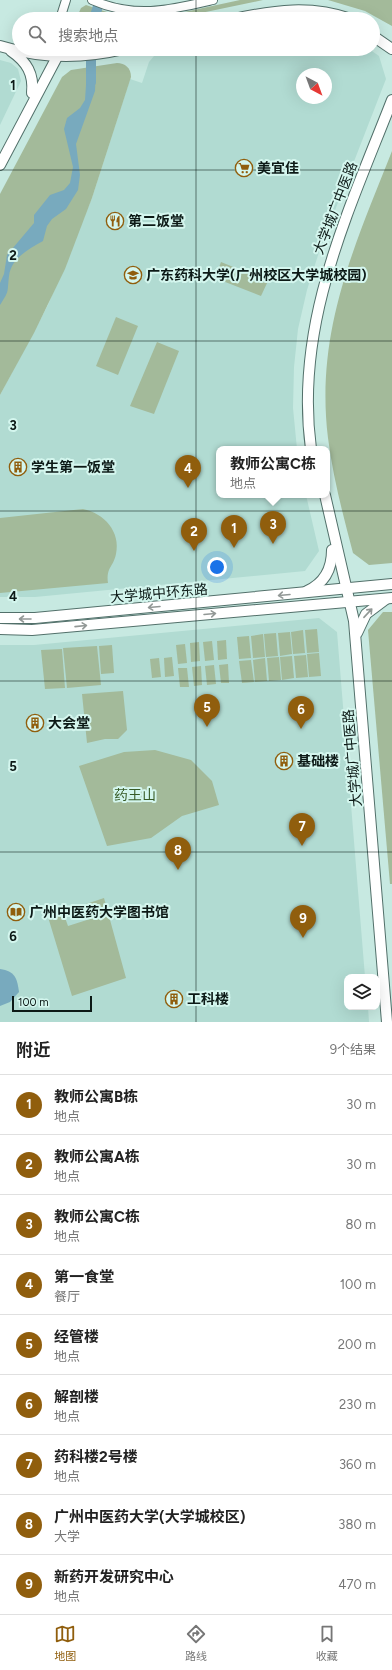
<!DOCTYPE html>
<html lang="zh">
<meta charset="utf-8">
<style>
body{margin:0;font-family:Figtree,"Noto Sans SC",sans-serif;background:#f6f6f6;color:#222}
.controls{position:absolute;right:12px;bottom:12px;display:grid;overflow:hidden;border-radius:8px;box-shadow:0 4px 16px #0002}
.controls button{width:36px;height:36px;display:grid;place-items:center;padding:0;border:0;border-bottom:1px solid #e0e0e0;background:#fff;color:#222;font:20px sans-serif}
.compass{position:absolute;left:296px;top:68px;width:36px;height:36px;border-radius:50%;background:#fff;box-shadow:0 4px 16px #0002;rotate:139deg}
.scale{position:absolute;left:12px;bottom:10px;width:80px;box-sizing:border-box;padding-left:4px;border:2px solid #0c1916;border-top:0;font-size:11px;line-height:14px;white-space:nowrap;color:#0c1916;-webkit-text-stroke:3px #d4f6ee;paint-order:stroke}
.you{position:absolute;left:217px;top:567px;width:14px;height:14px;margin:-10px;border:3px solid #fff;border-radius:50%;background:#1a73e8;box-shadow:0 0 0 6px #1a73e833}
.badge{display:grid;place-items:center;width:26px;height:26px;border-radius:50%;background:#905e0d;color:#fff;font-size:13px;font-weight:700}
.pin{position:absolute;translate:-50% -33px;filter:drop-shadow(0 1px 2px #0008)}
.pin::after{content:'';position:absolute;top:21px;width:14px;height:12px;background:inherit;clip-path:polygon(0 0,100% 0,50% 100%)}
.popup{position:absolute;left:216px;top:446px;width:114px;height:52px;box-sizing:border-box;display:grid;place-content:center;border-radius:8px;background:#fff;filter:drop-shadow(0 1px 3px #0005);font-size:13px;white-space:nowrap;color:#767676}
.popup b{font-size:15px;color:#222}
.popup::after{content:'';position:absolute;left:50%;top:100%;margin-left:-8px;border:8px solid transparent;border-top-color:#fff}
.list{margin:0;padding:0;list-style:none}
h2{display:flex;justify-content:space-between;align-items:center;height:52px;margin:0;padding:0 16px;font-size:17px}
h2 small{font-size:13px;font-weight:400;color:#767676}
.list li{display:grid;grid-template-columns:26px 1fr auto;gap:12px;align-items:center;box-sizing:border-box;height:60px;padding:0 16px;border-top:1px solid #e0e0e0}
.list b{display:block;font-size:15px;white-space:nowrap}
.list p{margin:0;font-size:13px;white-space:nowrap;color:#767676}
.list em{font-size:13px;font-style:normal;color:#767676}
.icon{flex:none;width:22px;height:22px;fill:none;stroke:currentColor;stroke-width:2;stroke-linecap:round;stroke-linejoin:round}
.map{position:relative;flex:none;width:392px;height:1022px;overflow:hidden}
.search{position:absolute;background:#fff;box-shadow:0 4px 16px #0002;left:12px;right:12px;top:12px;height:44px;display:flex;align-items:center;gap:10px;box-sizing:border-box;padding:0 14px;border-radius:22px;color:#767676;font-size:15px}
.sheet{height:592px;background:#fff}
nav{display:flex;justify-content:space-around;align-items:center;box-sizing:border-box;height:56px;border-top:1px solid #e0e0e0;background:#fff;font-size:11px;color:#767676}
nav a{display:grid;justify-items:center;gap:2px}
nav .on{color:#905e0d}
.map>svg:first-child{display:block}
.built{fill:#b1dbd2;fill-rule:evenodd}
.green{fill:#a3ba9a}
.water{fill:#78aabe}
.lines{fill:none;stroke-linecap:round;stroke-linejoin:round}
.river{stroke:#78aabe;stroke-width:10}
.minor-casing{stroke:#52706a;stroke-width:10}
.major-casing{stroke:#52706a;stroke-width:12}
.minor{stroke:#fff;stroke-width:8}
.major{stroke:#fff;stroke-width:10}
.oneway{stroke:#929896}
.grid{fill:none;stroke:#0c1916;stroke-width:1;stroke-opacity:0.55}
.labels{text-anchor:middle;stroke-width:4;stroke-linejoin:round;paint-order:stroke}
.poi-label{font-size:14px;font-weight:bold;fill:#0c1916;stroke:#d4f6ee;text-anchor:start}
.street-label{font-size:14px;fill:#0c1916;stroke:#d4f6ee}
.park-label{font-size:14px;fill:#365a25;stroke:#d4f6ee}
.grid-label{font-size:13px;text-anchor:middle;font-weight:bold;fill:#0c1916;stroke:#d4f6ee;stroke-width:4;stroke-linejoin:round;paint-order:stroke}
</style>
<div class="map">
<svg width="392" height="1022" viewBox="0 0 392 1022">
<rect width="100%" height="100%" fill="#c7e9e1"/>
<g class="built">
<path d="M186,49H369L379,56L386,79L320,249L307,290L298,329L294,367L293,408L297,449H219V495H306L319,551L305,571L35,597H0V395L48,305L92,198L130,79L142,83L149,62L154,56ZM302,74H326V98H302Z"/>
<path d="M0,60L11,63L18,69L21,81L0,125Z"/>
<path d="M319,618L337,632L365,977H347V1007H368L369,1022H0V645H34Z"/>
</g>
<g class="green">
<path d="M240,0H263L172,19H76L81,8L86,5L113,14L145,18L166,16Z"/>
<path d="M328,0H392V26L365,11Z"/>
<path d="M117,63C125,63 131,68 131,77L92,198L65,269L34,333L0,395V194L62,77L71,70Z"/>
<path d="M392,151V563L369,565L353,553C343,515 333,477 328,438C315,332 354,247 392,151Z"/>
<path d="M221,262L268,281L261,296L215,278Z"/>
<path d="M116,317L138,326L118,375L96,366Z"/>
<path d="M157,342L179,351L154,414L130,406Z"/>
<path d="M83,509C104,513 121,532 116,554C113,568 106,567 108,583L0,593V518Z"/>
<path d="M383,612H392V884H390L368,630Z"/>
<path d="M317,629L319,652L307,653L305,630Z"/>
<path d="M303,630L305,653L293,654L291,632Z"/>
<path d="M290,632L292,654L280,656L278,633Z"/>
<path d="M276,633L278,656L266,657L264,634Z"/>
<path d="M263,634L265,657L253,658L251,636Z"/>
<path d="M249,636L251,658L239,659L237,637Z"/>
<path d="M226,640L227,659L218,660L217,641Z"/>
<path d="M212,641L214,660L205,661L203,642Z"/>
<path d="M199,642L200,661L191,662L190,643Z"/>
<path d="M185,644L187,663L178,664L176,645Z"/>
<path d="M112,645L114,673L101,674L99,646Z"/>
<path d="M97,646L101,685L67,688L63,648Z"/>
<path d="M62,649L65,688L45,689L41,650Z"/>
<path d="M319,653L321,676L309,677L307,654Z"/>
<path d="M306,655L308,677L296,678L294,656Z"/>
<path d="M292,656L294,678L282,680L280,657Z"/>
<path d="M172,657L174,676L165,677L164,658Z"/>
<path d="M279,657L281,680L269,681L267,658Z"/>
<path d="M159,658L161,677L152,678L150,659Z"/>
<path d="M265,658L267,681L255,682L253,660Z"/>
<path d="M251,660L254,682L242,683L239,661Z"/>
<path d="M228,664L229,683H221L219,665Z"/>
<path d="M214,665L216,684L207,685L205,666Z"/>
<path d="M201,666L202,685L194,686L192,667Z"/>
<path d="M178,668H187L189,687H180Z"/>
<path d="M123,691L127,730L118,739H105L87,743L82,694Z"/>
<path d="M155,750L191,760L212,781L219,805L182,816L151,838L107,846L79,766L124,752Z"/>
<path d="M104,898L126,978L72,996L48,917L63,912L68,926L90,919L86,904Z"/>
</g>
<g class="water">
<path d="M96,68L95,91L76,144L80,175L78,190L66,209L52,219L47,226L43,241C29,249 11,258 9,276C7,292 10,290 0,305V283L4,274L7,255L34,223V215L50,195L64,190L70,183L73,167L64,129L67,118L80,108L85,100L87,70Z"/>
<path d="M0,969C15,971 17,978 19,992L10,1002L0,1006Z"/>
</g>
<g class="lines">
<g class="river">
<path d="M94,19L100,0"/>
<path d="M91,82V60"/>
</g>
<defs>
<g id="minor">
<path d="M92,0C135,19 170,10 213,0"/>
<path d="M60,19L66,0"/>
</g>
<g id="major">
<path d="M234,19C275,10 311,5 351,19"/>
<path d="M373,36L392,49"/>
<path d="M0,46C42,59 82,59 124,49"/>
<path d="M11,51C27,62 34,74 32,93"/>
<path d="M0,165L57,57L55,51"/>
<path d="M311,449C294,324 348,213 392,100"/>
<path d="M325,495L354,621L387,1022"/>
<path d="M307,591C325,583 332,569 332,550"/>
<path d="M0,618H35L392,584"/>
<path d="M0,629L32,630L392,598"/>
<path d="M357,633L366,614L386,599"/>
</g>
</defs>
<use href="#minor" class="minor-casing"/>
<use href="#major" class="major-casing"/>
<use href="#minor" class="minor"/>
<use href="#major" class="major"/>
</g>
<defs><path id="oneway-shaft" d="M-6 0H5M1.5-3L5.5 0L1.5 3" fill="none" stroke-width="1.6" stroke-linecap="round" stroke-linejoin="round"/></defs>
<g class="oneway">
<use href="#oneway-shaft" transform="translate(284 595) rotate(175)"/>
<use href="#oneway-shaft" transform="translate(154 607) rotate(175)"/>
<use href="#oneway-shaft" transform="translate(368 613) rotate(-47)"/>
<use href="#oneway-shaft" transform="translate(210 614) rotate(-5)"/>
<use href="#oneway-shaft" transform="translate(25 619) rotate(180)"/>
<use href="#oneway-shaft" transform="translate(81 626) rotate(-6)"/>
</g>
<path class="grid" d="M196,0V19M196,49V1022M0,170H392M0,341H392M0,511H392M0,681H392M0,852H392"/>
<defs>
<symbol id="supermarket-ring" viewBox="-11 -11 22 22"><circle r="9.5" fill="#d4f6ee" stroke="#905e0d" stroke-width="1.5"/><path d="M-6-5.5h2.5l.6 2H6L4.5 2H-2.5L-4.4-4H-6ZM-1.5 3.2a1.3 1.3 0 1 0 .1 0ZM3 3.2a1.3 1.3 0 1 0 .1 0Z" fill="#905e0d"/></symbol>
<symbol id="restaurant-ring" viewBox="-11 -11 22 22"><circle r="9.5" fill="#d4f6ee" stroke="#905e0d" stroke-width="1.5"/><path d="M-5-6h1v4h1v-4h1v4h1v-4h1v5L-1.5 .5V6h-2V.5L-5-1ZM5-6V6H3V1.5H1.5Q1.5-4 5-6Z" fill="#905e0d"/></symbol>
<symbol id="university-ring" viewBox="-11 -11 22 22"><circle r="9.5" fill="#d4f6ee" stroke="#905e0d" stroke-width="1.5"/><path d="M0-5L7-2L0 1L-7-2ZM-4 1L0 2.5L4 1V4Q0 6-4 4Z" fill="#905e0d"/></symbol>
<symbol id="building-ring" viewBox="-11 -11 22 22"><circle r="9.5" fill="#d4f6ee" stroke="#905e0d" stroke-width="1.5"/><path d="M-4-6H4V6H1V3H-1V6H-4ZM-2.5-4.3h1.7v1.8h-1.7ZM.8-4.3h1.7v1.8H.8ZM-2.5-1h1.7V.8h-1.7ZM.8-1h1.7V.8H.8Z" fill="#905e0d"/></symbol>
<symbol id="library-ring" viewBox="-11 -11 22 22"><circle r="9.5" fill="#d4f6ee" stroke="#905e0d" stroke-width="1.5"/><path d="M-6-4Q-3-5.5-.7-3.5V5Q-3 3-6 4ZM6-4Q3-5.5 .7-3.5V5Q3 3 6 4Z" fill="#905e0d"/></symbol>
</defs>
<g fill-rule="evenodd">
<use href="#supermarket-ring" x="234" y="158" width="20" height="20"/>
<use href="#restaurant-ring" x="105" y="211" width="20" height="20"/>
<use href="#university-ring" x="123" y="265" width="20" height="20"/>
<use href="#building-ring" x="8" y="457" width="20" height="20"/>
<use href="#building-ring" x="25" y="713" width="20" height="20"/>
<use href="#building-ring" x="274" y="751" width="20" height="20"/>
<use href="#library-ring" x="6" y="902" width="20" height="20"/>
<use href="#building-ring" x="164" y="989" width="20" height="20"/>
</g>
<g class="labels">
<g class="poi-label">
<text x="257" y="173">美宜佳</text>
<text x="128" y="226">第二饭堂</text>
<text x="146" y="280">广东药科大学(广州校区大学城校园)</text>
<text x="31" y="472">学生第一饭堂</text>
<text x="48" y="728">大会堂</text>
<text x="297" y="766">基础楼</text>
<text x="29" y="917">广州中医药大学图书馆</text>
<text x="187" y="1004">工科楼</text>
</g>
<g class="street-label">
<text transform="translate(335 208) rotate(-69)" y="5">大学城广中医路</text>
<text transform="translate(159 593) rotate(-5)" y="5">大学城中环东路</text>
<text transform="translate(352 758) rotate(-95)" y="5">大学城广中医路</text>
</g>
<g class="park-label">
<text x="135" y="800">药王山</text>
</g>
</g>
<g class="grid-label">
<text x="13" y="90">1</text>
<text x="13" y="260">2</text>
<text x="13" y="430">3</text>
<text x="13" y="601">4</text>
<text x="13" y="771">5</text>
<text x="13" y="941">6</text>
</g>
</svg>
<div class="controls">
<button><svg class="icon" aria-label="layers" viewBox="0 0 24 24"><path d="M12 4l9 5-9 5-9-5zM3 14l9 5 9-5"/></svg></button>
</div>
<svg class="compass" viewBox="-18 -18 36 36"><path d="M0-13l5 13h-10z" fill="#e53935"/><path d="M0 13l5-13h-10z" fill="#767676"/></svg>
<div class="scale">100 m</div>
<div class="you"></div>
<div class="pin badge" style="left:234px;top:548px">1</div>
<div class="pin badge" style="left:194px;top:551px">2</div>
<div class="pin badge" style="left:273px;top:544px">3</div>
<div class="popup"><b>教师公寓C栋</b>地点</div>
<div class="pin badge" style="left:188px;top:488px">4</div>
<div class="pin badge" style="left:207px;top:727px">5</div>
<div class="pin badge" style="left:301px;top:729px">6</div>
<div class="pin badge" style="left:302px;top:846px">7</div>
<div class="pin badge" style="left:178px;top:870px">8</div>
<div class="pin badge" style="left:303px;top:938px">9</div>
<div class="search"><svg class="icon" aria-label="search" viewBox="0 0 24 24"><circle cx="10" cy="10" r="6"/><path d="M15 15l6 6"/></svg>搜索地点</div>
</div>
<section class="sheet">
<h2>附近<small>9个结果</small></h2>
<ul class="list">
<li><span class="badge">1</span><div><b>教师公寓B栋</b><p>地点</p></div><em>30 m</em></li>
<li><span class="badge">2</span><div><b>教师公寓A栋</b><p>地点</p></div><em>30 m</em></li>
<li><span class="badge">3</span><div><b>教师公寓C栋</b><p>地点</p></div><em>80 m</em></li>
<li><span class="badge">4</span><div><b>第一食堂</b><p>餐厅</p></div><em>100 m</em></li>
<li><span class="badge">5</span><div><b>经管楼</b><p>地点</p></div><em>200 m</em></li>
<li><span class="badge">6</span><div><b>解剖楼</b><p>地点</p></div><em>230 m</em></li>
<li><span class="badge">7</span><div><b>药科楼2号楼</b><p>地点</p></div><em>360 m</em></li>
<li><span class="badge">8</span><div><b>广州中医药大学(大学城校区)</b><p>大学</p></div><em>380 m</em></li>
<li><span class="badge">9</span><div><b>新药开发研究中心</b><p>地点</p></div><em>470 m</em></li>
</ul>
</section>
<nav>
<a class="on"><svg class="icon" aria-label="map" viewBox="0 0 24 24"><path d="M3 6l6-2 6 2 6-2v14l-6 2-6-2-6 2zM9 4v14M15 6v14"/></svg>地图</a>
<a><svg class="icon" aria-label="directions" viewBox="0 0 24 24"><path d="M12 3l9 9-9 9-9-9zM9 14v-3h6M13 9l2 2-2 2"/></svg>路线</a>
<a><svg class="icon" aria-label="saved" viewBox="0 0 24 24"><path d="M7 4h10v16l-5-4-5 4z"/></svg>收藏</a>
</nav>
